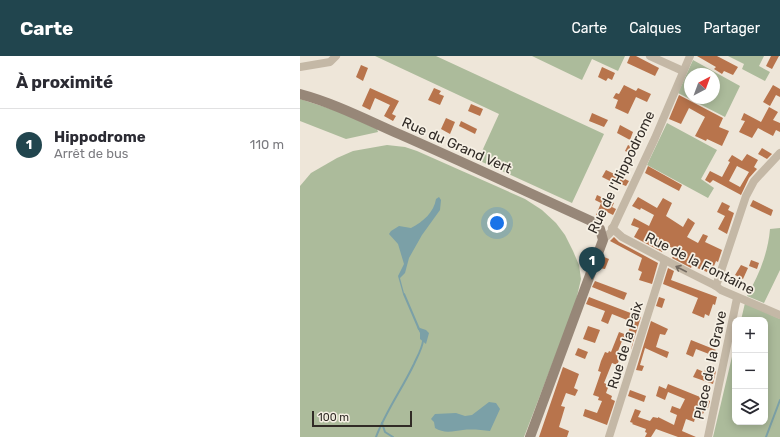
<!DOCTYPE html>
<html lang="fr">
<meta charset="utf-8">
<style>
body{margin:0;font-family:Rubik,sans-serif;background:#f2f2f3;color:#2b2b33}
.controls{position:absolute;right:12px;bottom:12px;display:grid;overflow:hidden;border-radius:8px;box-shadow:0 2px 10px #0003}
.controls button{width:36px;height:36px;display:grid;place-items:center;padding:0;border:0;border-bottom:1px solid #e1e1e2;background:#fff;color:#2b2b33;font:20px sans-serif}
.compass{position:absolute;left:384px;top:12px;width:36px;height:36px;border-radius:50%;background:#fff;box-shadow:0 2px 10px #0003;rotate:41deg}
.scale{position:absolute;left:12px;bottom:10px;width:100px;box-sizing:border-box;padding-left:4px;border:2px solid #312b26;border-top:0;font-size:11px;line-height:14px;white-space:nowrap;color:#312b26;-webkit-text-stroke:3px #f6f0e4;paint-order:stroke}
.you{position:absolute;left:197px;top:167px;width:14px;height:14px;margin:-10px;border:3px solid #fff;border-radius:50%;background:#1a73e8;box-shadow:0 0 0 6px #1a73e833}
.badge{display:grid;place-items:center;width:26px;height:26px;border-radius:50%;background:#21454e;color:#fff;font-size:13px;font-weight:700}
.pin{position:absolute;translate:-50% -33px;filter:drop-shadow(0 1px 2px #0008)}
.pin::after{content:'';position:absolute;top:21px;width:14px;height:12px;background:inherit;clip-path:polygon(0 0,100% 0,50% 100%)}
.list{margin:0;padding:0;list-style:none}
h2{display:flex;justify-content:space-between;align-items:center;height:52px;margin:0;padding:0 16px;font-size:17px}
h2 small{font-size:13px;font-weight:400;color:#7c7c81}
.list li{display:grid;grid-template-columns:26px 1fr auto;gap:12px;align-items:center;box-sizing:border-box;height:72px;padding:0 16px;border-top:1px solid #e1e1e2}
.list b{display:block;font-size:15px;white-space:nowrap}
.list p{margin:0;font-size:13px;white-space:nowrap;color:#7c7c81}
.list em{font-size:13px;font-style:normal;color:#7c7c81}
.icon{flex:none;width:22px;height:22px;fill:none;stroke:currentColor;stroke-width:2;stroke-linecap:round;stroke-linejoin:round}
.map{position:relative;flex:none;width:480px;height:381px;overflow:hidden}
header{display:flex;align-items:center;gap:24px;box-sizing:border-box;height:56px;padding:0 20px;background:#21454e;color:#fff}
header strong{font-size:19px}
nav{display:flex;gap:22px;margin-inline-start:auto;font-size:14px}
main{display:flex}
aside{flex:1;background:#fff}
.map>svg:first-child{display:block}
.green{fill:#acbb9b;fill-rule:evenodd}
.water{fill:#7ba0a7}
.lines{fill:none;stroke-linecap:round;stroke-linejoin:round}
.stream{stroke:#7ba0a7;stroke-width:2}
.building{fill:#b8744c;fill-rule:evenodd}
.street{stroke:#c4b8a6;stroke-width:8}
.secondary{stroke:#978778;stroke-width:10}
.oneway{stroke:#736a60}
.labels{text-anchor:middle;stroke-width:3.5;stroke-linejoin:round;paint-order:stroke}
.street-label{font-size:14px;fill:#312b26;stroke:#f6f0e4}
</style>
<header>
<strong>Carte</strong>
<nav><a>Carte</a><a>Calques</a><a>Partager</a></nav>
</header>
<main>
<aside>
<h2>À proximité<small></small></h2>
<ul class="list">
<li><span class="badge">1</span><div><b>Hippodrome</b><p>Arrêt de bus</p></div><em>110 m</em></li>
</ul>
</aside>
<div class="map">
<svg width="480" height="381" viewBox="0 0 480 381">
<rect width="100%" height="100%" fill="#eee6d9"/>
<g class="green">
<path d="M75,0H136L304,78L272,147L178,104L199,58Z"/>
<path d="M232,0H325L318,15L292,3L282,24Z"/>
<path d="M428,0H464L459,10L470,16L465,25L442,13L444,8Z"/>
<path d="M393,4L440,30L425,61L378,37ZM390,18H414V42H390Z"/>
<path d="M0,43L40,56L77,73L78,76L46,83L0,65Z"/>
<path d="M367,67L417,94L401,123L414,132L408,142L347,109Z"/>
<path d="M87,89L105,91L117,95L225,143L242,154L256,167L265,179L273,195L279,209L281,223L275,249L224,381H0V130L11,117L37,102L53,95Z"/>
<path d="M480,172V214L464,247L447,240C459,219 468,197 470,173Z"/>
<path d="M445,247L480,263V381H413L435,288V366H465V264H441Z"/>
</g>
<g class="water">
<path d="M139,141L141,144L140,154L122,179L109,202L105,217L100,222L104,237L103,238L98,220L104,208L98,188L89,178L91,175L99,170L111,172C123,166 134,156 136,143Z"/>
<path d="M117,271L126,274L129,277L126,288L120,283V277Z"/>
<path d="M189,346L196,347L200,353L190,375C182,374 171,373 163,374C154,375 144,378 135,372L134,366L131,363L135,358L156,357L165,360L172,359Z"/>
</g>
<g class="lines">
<g class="stream">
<path d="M104,238L119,273"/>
<path d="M82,367L85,376L93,381"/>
<path d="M76,381C86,355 102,333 114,308C117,301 122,293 123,285"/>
<path d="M466,381L480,344"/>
</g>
</g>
<g class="building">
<path d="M330,0H336L359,12L355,20L327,7Z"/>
<path d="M397,0H417L438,11L433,19L424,15L422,18L414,13L416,11Z"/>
<path d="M471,0H479L472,13L466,10Z"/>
<path d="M61,9L68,12L63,25L56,21Z"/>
<path d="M302,11L315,17L312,24L308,22L306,25L298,21Z"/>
<path d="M324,29L336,35L338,32L351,38L347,46L336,41L328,58L315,52L318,44L313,42L316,37L319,38Z"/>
<path d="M473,29L480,33V41L476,39L470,50L463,46Z"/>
<path d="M70,32L99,45L92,58L96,60L93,65L84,60L90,49L75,42L70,54L62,50Z"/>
<path d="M134,32L141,35L139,38L144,40L140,49L128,44Z"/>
<path d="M379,39L423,62L419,71L429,75L422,90L407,83L406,85L395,80L405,61L389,52L381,68L369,63Z"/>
<path d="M171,48L183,53L180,60L168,55Z"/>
<path d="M469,51L478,56L473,64L480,67V76L476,74L473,80L458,72L452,82L439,76L445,65L441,64L444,57L461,66Z"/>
<path d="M292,57L308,64L304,71L289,65Z"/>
<path d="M146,62L155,66L150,78L141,73Z"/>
<path d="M161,65L177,73L175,78L159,70Z"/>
<path d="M320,69L333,76L330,84L317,77Z"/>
<path d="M328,89L334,92L331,98L325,95Z"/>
<path d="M462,92L472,98L467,103L458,98Z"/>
<path d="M447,98L458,104L454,111L457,113L449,122L441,139L413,124L410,127L405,124L410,115L422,121L430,106L428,105L432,99L442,105ZM437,110L449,116L440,131L429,125Z"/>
<path d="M348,110L382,129L379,135L345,117Z"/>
<path d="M306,114L329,125L326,130L318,127V129L302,121Z"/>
<path d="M297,139L314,147L312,151L316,153L313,159L305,155L302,161L296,159L301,147L295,144Z"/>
<path d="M338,141L357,152L363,142L372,147L366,160L383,171L388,162L395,167L387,181L398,187L403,178L408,180L405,186L422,194L418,206L416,205L412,215L408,213L407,216L392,210L391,212L372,202L377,194L366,189L362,196L334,181L339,172L331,169L334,162L349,170L354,159L341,152L340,154L332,150Z"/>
<path d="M453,144L473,154L471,160L450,150Z"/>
<path d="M422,146L430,150L428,154L434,157L427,178L418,173L425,160L417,156Z"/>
<path d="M314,181L319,186L358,207L352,228L339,224L342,216L338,214L342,202L310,185Z"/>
<path d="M304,201L309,203L305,213L299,212Z"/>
<path d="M451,204L459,207L457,213L449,210Z"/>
<path d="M441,209L448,212L443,223L435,219Z"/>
<path d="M368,212L374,215L371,224L417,241L415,249L413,248L409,260L405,258L404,262L392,257L398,242L363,228Z"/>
<path d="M295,225L327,237L324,244L292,231Z"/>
<path d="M289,241L341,261L330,296L333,288L322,285L318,295L322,297L317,309L312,307L304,327L309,329L306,337L312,340L311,343L315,345L307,369L283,360L285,353L297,357L302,345L298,344L299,341L293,339L301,316L298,315L301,305L305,296L308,297L309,295L311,296L319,276L327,279L332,266L312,258L308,268L301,265L305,255L286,248Z"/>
<path d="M359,241L365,243L362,252L356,250Z"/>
<path d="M351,265L368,273L365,279L360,278L356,291L369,296L367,302L345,292L340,309L344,310L342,315L336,314Z"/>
<path d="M288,270L300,274L295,287L283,283Z"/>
<path d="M391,284L416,294L415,295L417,296L415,302L409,300V298L396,293L393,301L386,298Z"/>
<path d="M278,292L288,296L285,303L275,299Z"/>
<path d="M263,311L279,318L274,332L278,334L275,340L266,337L261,350L265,351L259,371L269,375L267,381H239Z"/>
<path d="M406,312L416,315L413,328L393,321L397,313L404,316Z"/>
<path d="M368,328L410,345L408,352L406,351L403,358L401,357L399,364L395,362L394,366L386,363L382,375L396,381H378L356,373L351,381H345L347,377L345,376L346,373L332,368L333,367L330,366L335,353L341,355L338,361L350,365L353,361L358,362V361L374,369L377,359L370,356L372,350L380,353L385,343L368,336L365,344L356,340L359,330L366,333Z"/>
<path d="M330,334L346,340L344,346L328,340Z"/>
</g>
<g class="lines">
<g class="street">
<path d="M350,0L383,15"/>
<path d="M0,11L30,6L36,0"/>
<path d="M312,172L322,181L384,214L416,230L421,234L480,259"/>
<path d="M303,184L311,176L355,82L390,0"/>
<path d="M416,230L446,140L454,125L480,97"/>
<path d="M309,381L365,204"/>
<path d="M408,381L437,242"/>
</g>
<path class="secondary" d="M0,38C34,47 67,64 99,78C163,106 227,136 291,165L300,173L303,184L230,381"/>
</g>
<defs><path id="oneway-shaft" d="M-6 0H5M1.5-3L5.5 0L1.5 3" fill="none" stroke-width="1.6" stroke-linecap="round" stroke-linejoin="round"/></defs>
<use class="oneway" href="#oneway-shaft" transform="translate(381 213) rotate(-153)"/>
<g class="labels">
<g class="street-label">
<text transform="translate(157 89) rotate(24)" y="5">Rue du Grand Vert</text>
<text transform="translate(321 116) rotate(-64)" y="5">Rue de l'Hippodrome</text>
<text transform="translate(400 207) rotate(27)" y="5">Rue de la Fontaine</text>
<text transform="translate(325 289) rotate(-73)" y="5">Rue de la Paix</text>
<text transform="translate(410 309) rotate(-78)" y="5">Place de la Grave</text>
</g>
</g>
</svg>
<div class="controls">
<button>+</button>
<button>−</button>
<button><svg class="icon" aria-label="layers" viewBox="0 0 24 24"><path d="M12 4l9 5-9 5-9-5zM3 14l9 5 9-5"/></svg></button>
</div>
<svg class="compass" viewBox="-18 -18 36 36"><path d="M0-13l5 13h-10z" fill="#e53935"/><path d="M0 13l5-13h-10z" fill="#7c7c81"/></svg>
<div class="scale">100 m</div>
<div class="you"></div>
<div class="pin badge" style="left:292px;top:224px">1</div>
</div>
</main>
